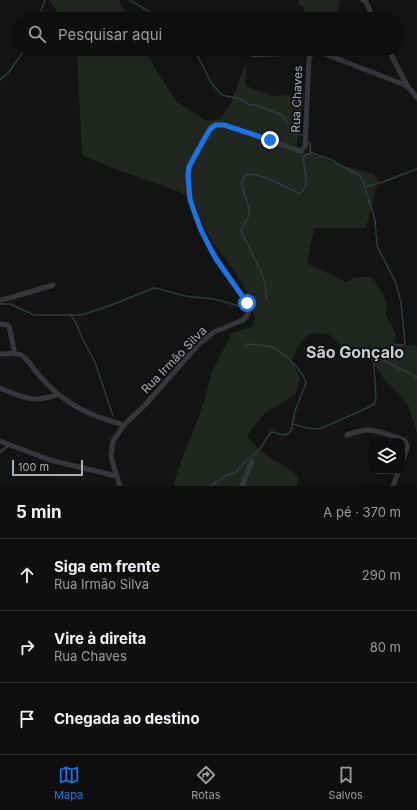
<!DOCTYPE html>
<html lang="pt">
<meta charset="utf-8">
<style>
body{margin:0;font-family:Inter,sans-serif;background:#1d1d1e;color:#f1f3f6}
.controls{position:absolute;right:12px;bottom:12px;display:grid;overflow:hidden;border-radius:8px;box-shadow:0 4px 16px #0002}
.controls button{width:36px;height:36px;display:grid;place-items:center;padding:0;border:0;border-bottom:1px solid #2f2f30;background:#0f0f10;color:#f1f3f6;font:20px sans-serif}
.scale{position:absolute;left:12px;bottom:10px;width:71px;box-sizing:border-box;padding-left:4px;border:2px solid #a7aeb4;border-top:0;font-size:11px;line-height:14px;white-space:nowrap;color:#a7aeb4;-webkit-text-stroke:3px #0f0f10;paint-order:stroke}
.stop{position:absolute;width:12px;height:12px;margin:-9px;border:3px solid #1a73e8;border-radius:50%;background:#fff}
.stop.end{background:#1a73e8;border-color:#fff;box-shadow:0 1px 4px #0008}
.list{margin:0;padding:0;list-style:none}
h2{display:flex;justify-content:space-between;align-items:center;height:52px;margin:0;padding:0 16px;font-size:17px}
h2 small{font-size:13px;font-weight:400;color:#9b9c9f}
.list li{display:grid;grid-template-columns:26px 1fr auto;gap:12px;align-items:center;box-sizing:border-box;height:72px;padding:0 16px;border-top:1px solid #2f2f30}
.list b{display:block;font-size:15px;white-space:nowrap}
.list p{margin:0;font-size:13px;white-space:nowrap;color:#9b9c9f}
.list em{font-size:13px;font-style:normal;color:#9b9c9f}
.icon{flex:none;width:22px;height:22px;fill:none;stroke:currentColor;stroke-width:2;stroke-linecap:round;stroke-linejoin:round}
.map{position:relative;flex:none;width:417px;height:486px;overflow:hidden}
.search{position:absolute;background:#0f0f10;box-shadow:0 4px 16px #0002;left:12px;right:12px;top:12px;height:44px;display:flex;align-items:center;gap:10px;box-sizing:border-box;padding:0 14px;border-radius:22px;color:#9b9c9f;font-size:15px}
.sheet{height:268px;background:#0f0f10}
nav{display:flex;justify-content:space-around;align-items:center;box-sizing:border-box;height:56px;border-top:1px solid #2f2f30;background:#0f0f10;font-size:11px;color:#9b9c9f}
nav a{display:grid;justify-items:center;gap:2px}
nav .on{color:#1a73e8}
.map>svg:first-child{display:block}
.green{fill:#212720}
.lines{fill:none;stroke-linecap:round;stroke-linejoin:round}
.stream{stroke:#303b3e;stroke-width:1.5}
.service{stroke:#35373a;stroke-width:2.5}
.minor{stroke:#35373a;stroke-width:5}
.route{stroke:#1a73e8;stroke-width:5}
.labels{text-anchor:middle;stroke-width:3.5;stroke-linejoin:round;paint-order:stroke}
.street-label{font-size:12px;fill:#a7aeb4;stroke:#0f0f10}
.district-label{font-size:16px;font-weight:bold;fill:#c7ccd0;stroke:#0f0f10}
</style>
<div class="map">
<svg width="417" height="486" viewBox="0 0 417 486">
<rect width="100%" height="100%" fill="#141415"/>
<g class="green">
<path d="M49,0H119L129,19H63L58,13Z"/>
<path d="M298,0H340L337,13L338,19H305L304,7L299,5Z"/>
<path d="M77,49H145L157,72L177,102L207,121L219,119C224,113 230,105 233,98C238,85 241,73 247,61L246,86L272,96L304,94L296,150L318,156L340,165L374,174L378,180L366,228H314L307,263L346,282L353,278L369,276L374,280L383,294L387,305L386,316L393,328L396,336L393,345L417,346V434L409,407L399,394L385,380L369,357L353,356L328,334C323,334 316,332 311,334C301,337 296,351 292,360L300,379L296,394L265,413L250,431L247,436L260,451L298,475L297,486H173L184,453L200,415L213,368L227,344L230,336L228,334L247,329L254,325L255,316L252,310L251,299L234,271L210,238L193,201L180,192L115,169L82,155Z"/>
</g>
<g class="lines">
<g class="stream">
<path d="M130,0L161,19"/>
<path d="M38,19L45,0"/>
<path d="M194,49L212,84L222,95L240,99L250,105H256L284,116C287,122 288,131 294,133C298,135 300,134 304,136"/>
<path d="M0,80L9,72L25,49"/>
<path d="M307,141L310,144V152L312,153"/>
<path d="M365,187L383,182L417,169"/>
<path d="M267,301L265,284L262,274L241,231C242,224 248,220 249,214C250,204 242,193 242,183C244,159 290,192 300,193C311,187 304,168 303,158L304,156L312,153L332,160L338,164L359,175L363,181L375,220L377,246L396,283L401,303L405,344L401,345L394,344L386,351L381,353L379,358L375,362L374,366L376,399L374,404L367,408L320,429L307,428L292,424"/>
<path d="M0,304H10L34,315H81L106,307L154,288L163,290L185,296L214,299L246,308"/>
<path d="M71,315L76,323L83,340L95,362L113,416"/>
<path d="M379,358L417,377"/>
<path d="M210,486L229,474L235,473L247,460L260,449L271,432C278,432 284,439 291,431L295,411L306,383C304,371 282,351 271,347C263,345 254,345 246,344"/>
</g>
<path class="service" d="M0,452L9,445"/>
<g class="minor">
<path d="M363,0L366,2L374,19"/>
<path d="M388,49L408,87"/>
<path d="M253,55L313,52"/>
<path d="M0,300L13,297L53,285"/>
<path d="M0,324L7,325L9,326L15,354"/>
<path d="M0,354C7,354 15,352 21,355C29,359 32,368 38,374C45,382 53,391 62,397C81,412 102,419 124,425"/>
<path d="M0,388C12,393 24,399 37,399C44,399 52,396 59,395"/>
<path d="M347,435C354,433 360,430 367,430C379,430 392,436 404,440L407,444V449L402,462"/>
<path d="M0,441L50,460L116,476"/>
<path d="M120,486L112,461L111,454L113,441L118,434L124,425L145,405L199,344L214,332L243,320C249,315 249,310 247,303C224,267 194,234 189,189C188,182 187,174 189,168C192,158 204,139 210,130C214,125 218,124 224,125L300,151L302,150L305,146L309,59C311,53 314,51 320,52L405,85L412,91L417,98"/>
<path d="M242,486L252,461"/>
<path d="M393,486L399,471"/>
</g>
</g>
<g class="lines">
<path class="route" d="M247,303L216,259L210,248L201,230L190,200L188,175L189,167L207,134L211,128L216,125H224L270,140"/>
</g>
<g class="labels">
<g class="street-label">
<text transform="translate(297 99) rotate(-88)" y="4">Rua Chaves</text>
<text transform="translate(174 360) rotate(-46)" y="4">Rua Irmão Silva</text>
</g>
<g class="district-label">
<text x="355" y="358">São Gonçalo</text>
</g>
</g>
</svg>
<div class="controls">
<button><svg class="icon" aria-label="layers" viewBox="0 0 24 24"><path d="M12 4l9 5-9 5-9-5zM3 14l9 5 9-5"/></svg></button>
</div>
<div class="scale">100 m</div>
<div class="stop" style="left:247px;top:303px"></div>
<div class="stop end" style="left:270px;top:140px"></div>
<div class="search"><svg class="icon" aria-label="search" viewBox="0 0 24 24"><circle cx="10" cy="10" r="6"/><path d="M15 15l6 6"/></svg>Pesquisar aqui</div>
</div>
<section class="sheet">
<h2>5 min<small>A pé · 370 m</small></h2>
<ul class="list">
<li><svg class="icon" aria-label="ahead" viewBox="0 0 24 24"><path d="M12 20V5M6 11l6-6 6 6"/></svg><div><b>Siga em frente</b><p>Rua Irmão Silva</p></div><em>290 m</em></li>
<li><svg class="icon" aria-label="right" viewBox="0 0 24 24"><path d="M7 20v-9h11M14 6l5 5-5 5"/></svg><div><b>Vire à direita</b><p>Rua Chaves</p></div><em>80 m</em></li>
<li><svg class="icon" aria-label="arrive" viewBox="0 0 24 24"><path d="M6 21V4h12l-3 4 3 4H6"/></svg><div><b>Chegada ao destino</b></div></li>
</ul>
</section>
<nav>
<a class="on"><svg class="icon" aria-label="map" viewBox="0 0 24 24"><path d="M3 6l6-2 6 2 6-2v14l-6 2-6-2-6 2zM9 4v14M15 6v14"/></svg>Mapa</a>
<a><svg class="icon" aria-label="directions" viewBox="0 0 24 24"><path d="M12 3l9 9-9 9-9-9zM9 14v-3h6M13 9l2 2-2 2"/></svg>Rotas</a>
<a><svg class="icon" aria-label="saved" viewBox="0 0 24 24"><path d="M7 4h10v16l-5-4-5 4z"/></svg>Salvos</a>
</nav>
